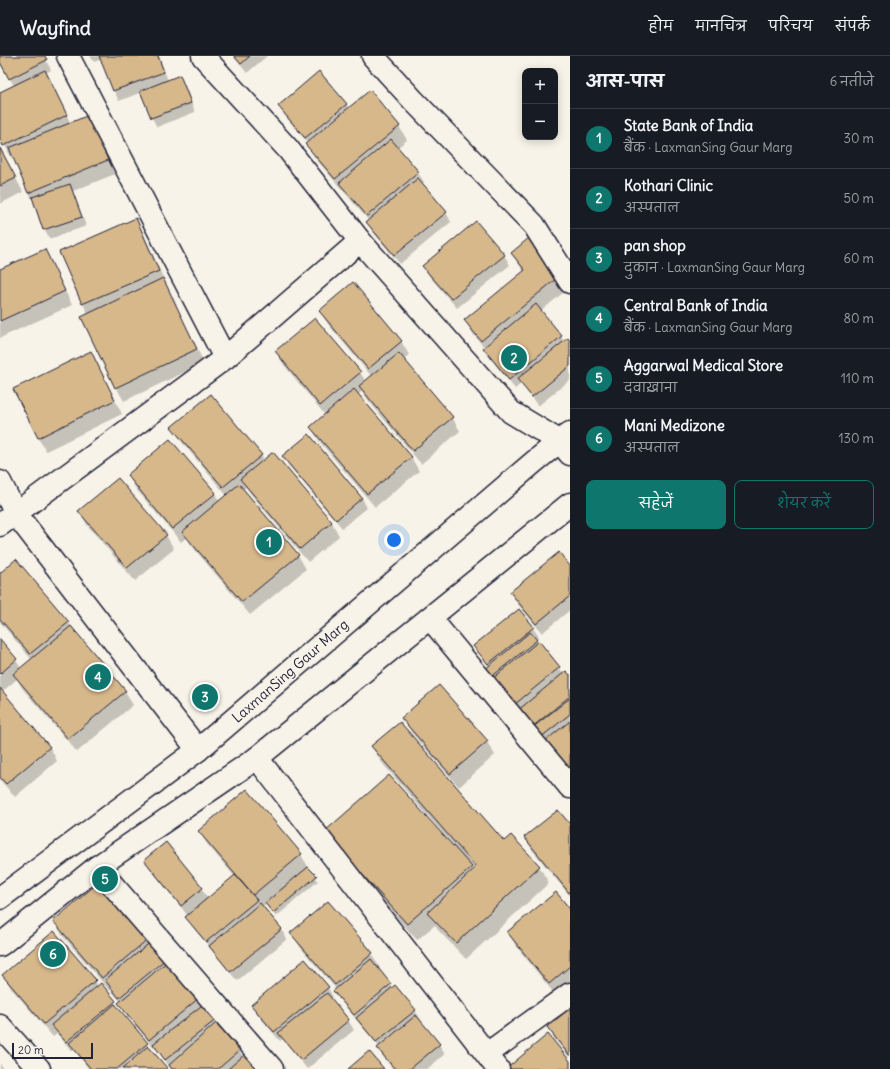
<!DOCTYPE html>
<html lang="hi">
<meta charset="utf-8">
<style>
body{margin:0;font-family:Delius,"Playpen Sans Deva",sans-serif;background:#20242c;color:#f1f3f6}
.controls{position:absolute;right:12px;top:12px;display:grid;overflow:hidden;border-radius:8px;box-shadow:0 2px 10px #0003}
.controls button{width:36px;height:36px;display:grid;place-items:center;padding:0;border:0;border-bottom:1px solid #363941;background:#171b24;color:#f1f3f6;font:20px sans-serif}
.scale{position:absolute;left:12px;bottom:10px;width:81px;box-sizing:border-box;padding-left:4px;border:2px solid #22223b;border-top:0;font-size:11px;line-height:14px;white-space:nowrap;color:#22223b;-webkit-text-stroke:3px #f7f3e8;paint-order:stroke}
.you{position:absolute;left:394px;top:484px;width:14px;height:14px;margin:-10px;border:3px solid #fff;border-radius:50%;background:#1a73e8;box-shadow:0 0 0 6px #1a73e833}
.badge{display:grid;place-items:center;width:26px;height:26px;border-radius:50%;background:#0f766e;color:#fff;font-size:13px;font-weight:700}
.pin{position:absolute;translate:-50% -50%;border:2px solid #fff;box-shadow:0 1px 4px #0006}
.list{margin:0;padding:0;list-style:none}
h2{display:flex;justify-content:space-between;align-items:center;height:52px;margin:0;padding:0 16px;font-size:17px}
h2 small{font-size:13px;font-weight:400;color:#9ea1a6}
.list li{display:grid;grid-template-columns:26px 1fr auto;gap:12px;align-items:center;box-sizing:border-box;height:60px;padding:0 16px;border-top:1px solid #363941}
.list b{display:block;font-size:15px;white-space:nowrap}
.list p{margin:0;font-size:13px;white-space:nowrap;color:#9ea1a6}
.list em{font-size:13px;font-style:normal;color:#9ea1a6}
.actions{display:flex;gap:8px;padding:12px 16px}
.actions a{flex:1;padding:9px 0;border:1px solid #0f766e;border-radius:8px;text-align:center;font-size:14px;color:#0f766e}
.actions .main{background:#0f766e;color:#fff}
.map{position:relative;flex:none;width:570px;height:1013px;overflow:hidden}
header{display:flex;align-items:center;gap:24px;box-sizing:border-box;height:56px;padding:0 20px;background:#171b24;border-bottom:1px solid #363941}
header strong{font-size:19px}
nav{display:flex;gap:22px;margin-inline-start:auto;font-size:14px}
main{display:flex}
aside{flex:1;background:#171b24}
.map>svg:first-child{display:block}
.shadow{fill:#0003;fill-rule:evenodd}
.building{fill:#d7b88b;stroke:#22223b}
.lines{fill:none;stroke-linecap:round;stroke-linejoin:round}
.minor-casing{stroke:#22223b;stroke-width:25}
.major-casing{stroke:#22223b;stroke-width:25}
.minor{stroke:#f7f3e8;stroke-width:22}
.major{stroke:#f7f3e8;stroke-width:22}
.labels{text-anchor:middle;stroke-width:3;stroke-linejoin:round;paint-order:stroke}
.street-label{font-size:14px;fill:#22223b;stroke:#f7f3e8}
</style>
<header>
<strong>Wayfind</strong>
<nav><a>होम</a><a>मानचित्र</a><a>परिचय</a><a>संपर्क</a></nav>
</header>
<main>
<div class="map">
<svg width="570" height="1013" viewBox="0 0 570 1013">
<rect width="100%" height="100%" fill="#f7f3e8"/>
<filter id="ink" filterUnits="userSpaceOnUse"><feTurbulence type="fractalNoise" baseFrequency=".025" numOctaves="2"/><feDisplacementMap in="SourceGraphic" scale="8" xChannelSelector="R" yChannelSelector="G"/><feConvolveMatrix kernelMatrix="1 2 1 2 8 2 1 2 1" color-interpolation-filters="sRGB"/></filter>
<g filter="url(#ink)">
<g class="shadow">
<path d="M0,0H44L51,14L46,17L71,68L96,74L115,118L73,135L86,170L50,183L44,174L35,147L29,137L14,102L12,103L0,80V37L14,30L0,4Z"/>
<path d="M90,0H159L168,25L179,21L185,30L195,56L157,71L152,62L142,36L119,45L114,35L102,3L94,6Z"/>
<path d="M233,0H267L247,17Z"/>
<path d="M346,48L349,53L399,70L407,84L397,92L418,117L424,126L422,128L446,156L451,166L400,208L373,176L367,166L369,165L315,102L307,88L308,87L285,60L279,50Z"/>
<path d="M0,92L23,136L0,148Z"/>
<path d="M135,164L143,177L166,228L204,307L124,345L116,331L89,259L83,248Z"/>
<path d="M530,182L569,232L541,255L565,286H570V324L538,350L521,328L515,333L490,302L485,292L473,278L465,264L524,216L512,198Z"/>
<path d="M45,194L52,208L72,249L0,282V214Z"/>
<path d="M504,199L510,209L457,252L429,220L424,210Z"/>
<path d="M320,255L401,285L409,299L403,304L452,361L460,375L421,408L368,344L362,335L358,339L411,401L419,415L375,451L319,385L311,371L325,359L284,309L276,296L360,316L366,326L372,321L328,268Z"/>
<path d="M91,296L122,358L46,395L38,382Z"/>
<path d="M173,371L261,399L264,405L273,397L332,466L339,480L308,506L250,437L246,431L243,434L298,499L306,513L250,559L191,489L187,481L181,486L136,433L128,419L215,438L220,446L227,440L181,385Z"/>
<path d="M283,400L362,442L367,452L342,472L289,410Z"/>
<path d="M80,455L166,479L174,493L135,525L87,469Z"/>
<path d="M570,512V554L542,577L516,546L511,536Z"/>
<path d="M0,518L68,566L125,636L133,649L77,696L22,632L17,623L2,636L50,691L57,705L15,741L0,724V585L16,604L21,613L32,604L0,566Z"/>
<path d="M519,555L533,572L539,581L536,584L537,587L559,611L563,618L570,621V716L494,626L489,611L475,590Z"/>
<path d="M403,662L487,686L495,699L459,731L411,676Z"/>
<path d="M372,691L504,786L539,810L549,827L466,903L438,874L435,869L417,884L335,793L452,790L453,789L382,707ZM470,809L475,814L473,815Z"/>
<path d="M570,769V840L533,795L525,782Z"/>
<path d="M199,775L301,799L309,812L318,825L276,861L266,848L262,851L281,873L287,883L237,925L192,870L186,861L188,860L151,814L145,804L165,788L202,833L208,843L235,821L207,788Z"/>
<path d="M99,828L223,972L220,974L239,994L243,1001L255,1013H171L156,992L155,993L125,957L119,947L121,946L111,934L110,935L62,879L55,865Z"/>
<path d="M328,846L372,898L380,912L378,913L393,933L415,954L421,964L420,965L439,988L445,998L427,1013H393L384,1002L378,992L379,991L340,944L334,935L336,933L300,891L292,877Z"/>
<path d="M570,855V930L557,941L516,890L508,876Z"/>
<path d="M54,876L95,925L98,930L115,946L120,955L167,1013H89L74,994L72,995L57,978L53,981L11,932L3,919Z"/>
<path d="M328,932L333,941L331,943L348,964L354,974L307,1013L283,983L280,985L258,959L252,949Z"/>
<path d="M570,954V1002L556,985L548,972Z"/>
<path d="M0,1008L4,1013H0Z"/>
</g>
<g class="building">
<path d="M0,0H45L47,4L9,23L0,6Z"/>
<path d="M99,0H158L164,16L113,35Z"/>
<path d="M234,0H250L241,8Z"/>
<path d="M45,14L67,59L3,90L0,83V36Z"/>
<path d="M319,15L347,48L305,82L278,50Z"/>
<path d="M180,19L191,47L151,62L140,35Z"/>
<path d="M370,34L400,70L335,123L305,88Z"/>
<path d="M89,59L108,104L28,137L9,92Z"/>
<path d="M391,83L419,116L367,160L339,127Z"/>
<path d="M0,92L16,122L0,130Z"/>
<path d="M418,122L447,156L394,199L366,166Z"/>
<path d="M70,128L82,161L43,174L32,141Z"/>
<path d="M136,162L159,215L82,248L59,196Z"/>
<path d="M476,165L505,199L451,243L422,210Z"/>
<path d="M530,181L562,218L481,285L464,264L525,214L511,197Z"/>
<path d="M45,193L65,235L0,265V213Z"/>
<path d="M163,222L197,293L115,332L81,261Z"/>
<path d="M353,226L402,285L368,313L319,255Z"/>
<path d="M536,248L562,280L509,324L483,292Z"/>
<path d="M315,262L361,316L320,350L275,295Z"/>
<path d="M568,282L570,285V310L532,341L517,323Z"/>
<path d="M91,295L115,344L38,382L13,333Z"/>
<path d="M399,297L453,361L413,395L359,330Z"/>
<path d="M354,333L412,401L367,438L310,371Z"/>
<path d="M211,338L262,399L223,431L171,371Z"/>
<path d="M309,378L362,442L336,464L282,400Z"/>
<path d="M170,383L216,437L172,473L127,419Z"/>
<path d="M273,396L332,466L300,493L240,423Z"/>
<path d="M118,422L167,479L127,512L78,455Z"/>
<path d="M239,428L299,499L242,546L182,476Z"/>
<path d="M559,496L570,510V540L536,568L510,536Z"/>
<path d="M16,503L69,566L30,598L0,563V517Z"/>
<path d="M519,553L534,571L488,608L473,590Z"/>
<path d="M71,570L126,635L68,683L13,618Z"/>
<path d="M530,576L537,584L490,622L484,614Z"/>
<path d="M0,583L17,603L0,618Z"/>
<path d="M539,585L560,611L514,649L492,623Z"/>
<path d="M566,615L570,619V640L531,672L517,655Z"/>
<path d="M439,629L488,685L450,718L401,662Z"/>
<path d="M0,632L50,691L6,728L0,721Z"/>
<path d="M570,642V658L540,682L532,672Z"/>
<path d="M570,665V712L569,713L545,685Z"/>
<path d="M400,666L504,785L511,779L540,810L456,887L427,857L476,811L371,690Z"/>
<path d="M389,719L472,811L407,868L324,776Z"/>
<path d="M247,733L302,798L253,839L198,775Z"/>
<path d="M558,754L570,768V838L524,781Z"/>
<path d="M166,786L203,832L181,850L144,804Z"/>
<path d="M308,811L317,820L273,857L265,847Z"/>
<path d="M235,819L257,844L206,886L185,861Z"/>
<path d="M99,826L148,883L102,922L53,865Z"/>
<path d="M556,836L570,853V910L549,928L507,876Z"/>
<path d="M328,845L373,897L335,929L290,877Z"/>
<path d="M260,847L282,873L230,916L209,890Z"/>
<path d="M54,875L96,924L44,968L2,919Z"/>
<path d="M152,885L167,902L119,942L105,924Z"/>
<path d="M305,903L329,931L274,976L251,949Z"/>
<path d="M371,903L391,928L354,959L333,935Z"/>
<path d="M169,904L200,941L149,984L118,947Z"/>
<path d="M101,927L116,945L66,986L51,969Z"/>
<path d="M395,929L416,954L376,986L356,962Z"/>
<path d="M327,937L349,964L301,1004L278,977Z"/>
<path d="M206,946L218,962L165,1004L153,988Z"/>
<path d="M115,948L148,987L117,1013H91L69,987Z"/>
<path d="M570,952V1000L547,971Z"/>
<path d="M416,959L440,988L410,1013H395L377,992Z"/>
<path d="M216,967L240,994L218,1013H172L169,1009Z"/>
<path d="M548,978L570,1005V1013H506Z"/>
<path d="M148,990L168,1013H122Z"/>
<path d="M369,995L384,1013H348Z"/>
<path d="M244,999L257,1013H228Z"/>
</g>
<g class="lines">
<defs>
<g id="minor">
<path d="M68,0L225,302"/>
<path d="M203,0L288,93L360,185L511,356L559,385L570,398"/>
<path d="M373,0L413,44L534,169L570,226"/>
<path d="M0,426L16,458L198,694"/>
<path d="M0,469L225,302L360,185"/>
<path d="M430,562L570,731"/>
<path d="M257,702L498,1013"/>
<path d="M97,811L272,1013"/>
<path d="M0,970L39,1013"/>
<path d="M487,998L570,938"/>
</g>
<g id="major">
<path d="M0,842L198,694L534,406L570,377"/>
<path d="M0,889L97,811L257,702L570,448"/>
</g>
</defs>
<use href="#minor" class="minor-casing"/>
<use href="#major" class="major-casing"/>
<use href="#minor" class="minor"/>
<use href="#major" class="major"/>
</g>
</g>
<g class="labels">
<g class="street-label">
<text transform="translate(290 615) rotate(-41)" y="5">LaxmanSing Gaur Marg</text>
</g>
</g>
</svg>
<div class="controls">
<button>+</button>
<button>−</button>
</div>
<div class="scale">20 m</div>
<div class="you"></div>
<div class="pin badge" style="left:269px;top:486px">1</div>
<div class="pin badge" style="left:514px;top:302px">2</div>
<div class="pin badge" style="left:205px;top:641px">3</div>
<div class="pin badge" style="left:98px;top:621px">4</div>
<div class="pin badge" style="left:105px;top:823px">5</div>
<div class="pin badge" style="left:53px;top:898px">6</div>
</div>
<aside>
<h2>आस-पास<small>6 नतीजे</small></h2>
<ul class="list">
<li><span class="badge">1</span><div><b>State Bank of India</b><p>बैंक · LaxmanSing Gaur Marg</p></div><em>30 m</em></li>
<li><span class="badge">2</span><div><b>Kothari Clinic</b><p>अस्पताल</p></div><em>50 m</em></li>
<li><span class="badge">3</span><div><b>pan shop</b><p>दुकान · LaxmanSing Gaur Marg</p></div><em>60 m</em></li>
<li><span class="badge">4</span><div><b>Central Bank of India</b><p>बैंक · LaxmanSing Gaur Marg</p></div><em>80 m</em></li>
<li><span class="badge">5</span><div><b>Aggarwal Medical Store</b><p>दवाख़ाना</p></div><em>110 m</em></li>
<li><span class="badge">6</span><div><b>Mani Medizone</b><p>अस्पताल</p></div><em>130 m</em></li>
</ul>
<div class="actions"><a class="main">सहेजें</a><a>शेयर करें</a></div>
</aside>
</main>
